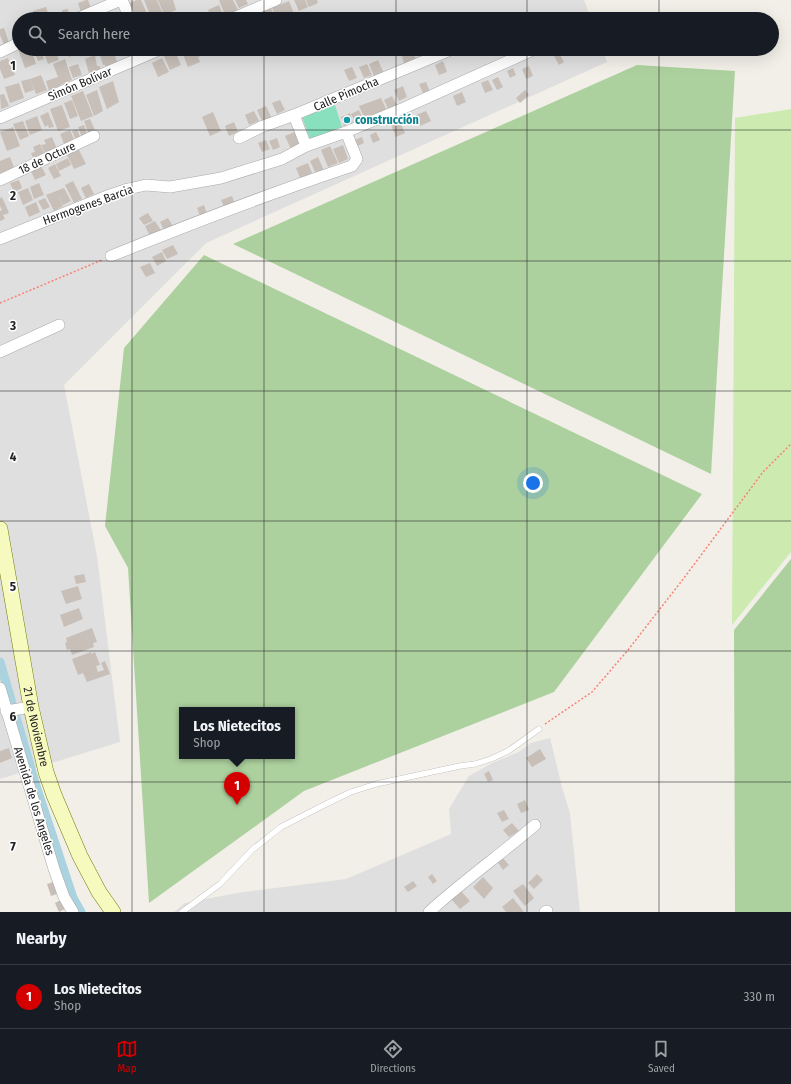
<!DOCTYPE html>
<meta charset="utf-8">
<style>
body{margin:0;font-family:"Fira Sans Condensed",sans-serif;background:#242831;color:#f1f3f6}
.you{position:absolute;left:533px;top:483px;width:14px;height:14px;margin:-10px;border:3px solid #fff;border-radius:50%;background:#1a73e8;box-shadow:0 0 0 6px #1a73e833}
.badge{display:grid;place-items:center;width:26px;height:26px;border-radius:50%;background:#d40000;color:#fff;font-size:13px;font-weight:700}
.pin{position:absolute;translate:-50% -33px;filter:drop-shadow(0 1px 2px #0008)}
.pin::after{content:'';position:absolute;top:21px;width:14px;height:12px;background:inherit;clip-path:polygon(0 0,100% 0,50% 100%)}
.popup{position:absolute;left:179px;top:707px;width:116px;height:52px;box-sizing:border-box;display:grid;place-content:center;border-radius:0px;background:#171b24;filter:drop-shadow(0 1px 3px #0005);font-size:13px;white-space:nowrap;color:#9ea1a6}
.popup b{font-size:15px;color:#f1f3f6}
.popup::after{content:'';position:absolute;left:50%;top:100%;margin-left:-8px;border:8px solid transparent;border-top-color:#171b24}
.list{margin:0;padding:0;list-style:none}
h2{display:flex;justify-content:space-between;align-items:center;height:52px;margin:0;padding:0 16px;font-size:17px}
h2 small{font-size:13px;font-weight:400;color:#9ea1a6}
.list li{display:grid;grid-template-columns:26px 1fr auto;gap:12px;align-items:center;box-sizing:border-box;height:64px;padding:0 16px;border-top:1px solid #363941}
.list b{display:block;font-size:15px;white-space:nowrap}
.list p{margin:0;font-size:13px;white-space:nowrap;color:#9ea1a6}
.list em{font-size:13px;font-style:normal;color:#9ea1a6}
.icon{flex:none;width:22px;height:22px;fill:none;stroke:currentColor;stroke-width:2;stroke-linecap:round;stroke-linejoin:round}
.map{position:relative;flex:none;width:791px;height:912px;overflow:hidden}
.search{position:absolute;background:#171b24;box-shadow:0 4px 16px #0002;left:12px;right:12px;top:12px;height:44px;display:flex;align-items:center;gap:10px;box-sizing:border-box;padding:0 14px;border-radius:22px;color:#9ea1a6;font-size:15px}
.sheet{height:116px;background:#171b24}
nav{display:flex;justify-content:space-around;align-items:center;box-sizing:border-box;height:56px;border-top:1px solid #363941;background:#171b24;font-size:11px;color:#9ea1a6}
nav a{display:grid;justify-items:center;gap:2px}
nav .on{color:#d40000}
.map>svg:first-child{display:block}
.residential{fill:#e0dfdf}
.grass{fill:#cdebb0}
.forest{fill:#add19e;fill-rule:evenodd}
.pitch{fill:#88e0be}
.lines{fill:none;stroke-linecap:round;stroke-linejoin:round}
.canal{stroke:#aad3df;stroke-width:9}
.building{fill:#c7bfb8}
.lane-casing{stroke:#a9a9a9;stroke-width:6}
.street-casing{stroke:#a9a9a9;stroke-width:12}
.secondary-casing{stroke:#707d05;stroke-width:16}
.path{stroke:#fa8072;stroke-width:1.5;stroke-dasharray:2 2;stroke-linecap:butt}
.lane{stroke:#fff;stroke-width:5.5}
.street{stroke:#fff;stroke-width:11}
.secondary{stroke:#f7fabf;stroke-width:15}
.grid{fill:none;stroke:#222;stroke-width:1;stroke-opacity:0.55}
.culture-dot{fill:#0f9aa8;stroke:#fff;stroke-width:1.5}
.labels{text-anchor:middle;stroke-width:3;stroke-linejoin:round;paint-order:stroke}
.street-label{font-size:12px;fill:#222;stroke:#fff}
.culture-label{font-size:12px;font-weight:bold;fill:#0d838f;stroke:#fff;text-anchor:start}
.grid-label{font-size:13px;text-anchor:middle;font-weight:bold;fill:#222;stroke:#fff;stroke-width:3;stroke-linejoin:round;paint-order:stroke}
</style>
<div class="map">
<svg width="791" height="912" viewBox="0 0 791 912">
<rect width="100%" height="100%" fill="#f2efe9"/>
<g class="residential">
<path d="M0,0H584L591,19H19V49H602L607,62L206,243L64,385L97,556L120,742L0,779Z"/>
<path d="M550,738L562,787L570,813L580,912H174L185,903L237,893L346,879L451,834L449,809L469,776L492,763L519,752L531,743Z"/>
</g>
<path class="grass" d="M791,109V552L732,625L735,118Z"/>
<g class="forest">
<path d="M637,65L735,71L711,474L233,244Z"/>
<path d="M204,255L702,494L554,692L304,791L149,903L128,568L105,526L124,348ZM182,710H292V756H182Z"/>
<path d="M791,559V912H735L734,630Z"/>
</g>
<path class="pitch" d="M335,105L342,127L310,139L302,117Z"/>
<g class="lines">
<path class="canal" d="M0,662L36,786L73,898L81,912"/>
</g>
<g class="building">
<path d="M86,0H88L92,11L82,15L78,3Z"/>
<path d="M137,0H141L148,16L140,19H136L129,3Z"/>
<path d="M144,0H157L162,12L151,17Z"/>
<path d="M158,0H173L176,10L164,15Z"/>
<path d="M219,0H233L238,10L225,15Z"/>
<path d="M235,0H246L248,4L239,8Z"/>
<path d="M294,0H305L308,7L299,11Z"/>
<path d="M306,0H317L318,3L309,7Z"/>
<path d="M289,1L296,19H277L272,8Z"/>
<path d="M219,5L223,15L212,19L208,10Z"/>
<path d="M270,6L276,19H266L262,9Z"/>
<path d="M46,7L50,19H36L33,11Z"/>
<path d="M68,9L69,19H63L62,10Z"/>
<path d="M4,28L9,43L4,45L0,35V29Z"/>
<path d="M18,49H31L36,64L25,68Z"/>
<path d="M33,49H40L44,59L38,61Z"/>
<path d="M42,49H53L54,51L44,55Z"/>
<path d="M66,49H81L82,52L69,57Z"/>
<path d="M106,49H112L118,64L107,69L105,65H103L99,52Z"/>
<path d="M174,49L181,65L170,70L163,54Z"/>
<path d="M181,49H207L209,53L198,57L200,62L188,67Z"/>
<path d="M405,49H412L416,59L404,64L401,51Z"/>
<path d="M558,51L564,62L559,65L553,54Z"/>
<path d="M56,52L59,60L48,64L45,56Z"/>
<path d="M95,55L97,66H100L101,72L90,77L85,59Z"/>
<path d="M8,58L15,75L4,79L0,69V61Z"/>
<path d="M162,58L169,72L158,77L152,63Z"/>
<path d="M65,59L72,80L60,85L61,87L49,91L46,81L58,77L53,64Z"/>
<path d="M378,60L384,74L375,79L369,64Z"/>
<path d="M443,61L447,72L439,75L435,65Z"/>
<path d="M78,64L82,75L73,78L69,67Z"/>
<path d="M367,64L372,75L364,78L359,67Z"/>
<path d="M529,66L533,76L526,79L522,69Z"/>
<path d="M352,67L357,78L349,81L344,70Z"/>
<path d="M513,68L516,75L510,78L507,71Z"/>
<path d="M41,75L47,90L36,94L30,79Z"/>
<path d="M498,77L503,87L497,90L492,80Z"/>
<path d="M30,79L34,90L25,93L21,81Z"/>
<path d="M488,80L493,90L485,93L481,83Z"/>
<path d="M113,81L119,102L107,109L99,87Z"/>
<path d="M426,82L430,92L424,95L419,84Z"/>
<path d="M19,83L24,98L10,103L5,87Z"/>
<path d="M403,86L407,97L399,101L394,90Z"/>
<path d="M97,90L103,111L94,116L86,95Z"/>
<path d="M525,90L529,95L520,103L516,98Z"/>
<path d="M83,91L93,116L81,121L71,96Z"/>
<path d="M462,92L466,102L457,106L453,96Z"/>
<path d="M4,94L9,106L1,109L0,95Z"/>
<path d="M392,96L397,106L388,109L384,100Z"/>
<path d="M381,98L387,111L365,119L359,106Z"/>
<path d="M72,100L78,116L70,119L64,103Z"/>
<path d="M280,100L285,110L277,114L272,103Z"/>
<path d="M62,105L70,127L58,131L50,109Z"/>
<path d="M266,106L272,119L263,123L257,110Z"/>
<path d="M359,110L363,119L355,122L351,114Z"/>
<path d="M254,111L259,121L249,125L245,115Z"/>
<path d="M426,111L431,121L420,126L416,115Z"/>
<path d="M48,112L54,127L49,128L48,125L45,127L40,116Z"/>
<path d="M213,112L221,131L210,136L202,117Z"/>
<path d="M350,113L353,122L344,126L341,117Z"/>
<path d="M37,116L42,130L30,135L25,121Z"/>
<path d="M90,119L96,132L89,135L84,121Z"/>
<path d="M399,120L405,133L396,137L390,123Z"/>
<path d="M23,121L29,136L20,140L13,124Z"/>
<path d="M234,122L238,132L229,136L225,126Z"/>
<path d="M84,125L88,136L82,138L78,127Z"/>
<path d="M13,127L20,146L7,151L0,132Z"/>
<path d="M77,129L81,139L76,141L72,131Z"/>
<path d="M70,130L75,142L65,146L60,134Z"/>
<path d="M297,131L302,145L291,149L285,136Z"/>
<path d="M376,132L380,140L373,143L370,135Z"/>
<path d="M52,137L57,149L45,154L41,145L46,144L44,140Z"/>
<path d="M362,137L364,143L355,147L352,141Z"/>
<path d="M277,138L280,147L273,150L269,141Z"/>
<path d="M266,140L270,149L262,152L258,143Z"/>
<path d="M40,144L44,153L33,158L31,153L35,152L33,147Z"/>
<path d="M343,145L348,159L339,163L333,149Z"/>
<path d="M330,146L338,163L328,167L321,150Z"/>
<path d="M78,148L86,164L74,169L66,153Z"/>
<path d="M10,157L15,170L0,175V161Z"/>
<path d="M318,157L324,171L316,174L310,161Z"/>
<path d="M68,158L71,165L59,171L56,164Z"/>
<path d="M308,163L312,173L300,178L296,168Z"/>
<path d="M40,164L46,175L35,180L30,169Z"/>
<path d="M55,164L61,176L54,179L48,168Z"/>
<path d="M19,180L22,188L14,192L10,183Z"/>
<path d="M73,181L82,199L74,203L65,185Z"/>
<path d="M39,183L44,195L34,199L30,187Z"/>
<path d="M89,184L94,194L86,198L81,188Z"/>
<path d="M28,188L33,200L23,205L18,192Z"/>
<path d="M64,188L71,201L63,205L57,194L63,206L54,211L46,195Z"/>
<path d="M232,196L235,204L225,209L221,200Z"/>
<path d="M2,197L9,213L3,215L5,219L0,221V211L2,210L0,206V198Z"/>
<path d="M45,198L50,207L43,210L38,201Z"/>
<path d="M36,202L40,212L29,217L25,207Z"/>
<path d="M204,205L207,214L200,216L197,208Z"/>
<path d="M148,213L153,221L144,225L139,218Z"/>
<path d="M168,218L173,226L164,230L160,222Z"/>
<path d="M155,221L162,232L151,238L145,226Z"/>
<path d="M173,245L178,254L167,259L162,250Z"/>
<path d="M162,252L166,261L157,266L152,257Z"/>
<path d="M150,263L155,273L146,277L140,267Z"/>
<path d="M84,574L86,582L76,584L74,576Z"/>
<path d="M78,586L82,599L66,604L61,591Z"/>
<path d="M79,608L83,619L64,627L60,615Z"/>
<path d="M92,628L97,642L93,643L94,647L72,655L70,649L67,650L65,643L67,642L66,638Z"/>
<path d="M91,652V654L95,652L100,665L96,666L98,672L104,670L101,663L105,661L110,674L87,682L83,673L78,675L72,659Z"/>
<path d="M9,748L12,758L0,763V751Z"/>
<path d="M540,749L546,759L532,767L526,758Z"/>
<path d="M489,771L493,780L488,782L484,774Z"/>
<path d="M525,800L529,810L521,813L517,804Z"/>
<path d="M504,810L509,819L502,822L497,813Z"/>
<path d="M512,823L519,831L509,837L503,830Z"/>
<path d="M502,857L509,865L503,870L497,861Z"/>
<path d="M432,874L437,881L433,884L428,877Z"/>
<path d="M537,874L543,880L534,889L528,883Z"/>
<path d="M483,877L493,888L484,899L473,887Z"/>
<path d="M413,881L417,886L408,892L404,887Z"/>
<path d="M53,882L57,894L51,896L47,884Z"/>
<path d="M523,884L534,898L525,906L513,891Z"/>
<path d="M460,890L470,901L460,909L450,898Z"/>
<path d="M513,898L524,912H506L502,907Z"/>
<path d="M61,900L65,909L59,912L55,903Z"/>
</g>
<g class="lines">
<defs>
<path id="lane" d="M182,912L220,884L252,850L281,827L330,802L351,792L376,784L460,766L475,764L491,759L508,751L539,729"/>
<g id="street">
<path d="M122,0L130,19"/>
<path d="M76,19L121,0"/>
<path d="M231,19L276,0"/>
<path d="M0,52L19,43"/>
<path d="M294,115L306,146"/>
<path d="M0,118L161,49"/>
<path d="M239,138L261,127L294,115L453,49"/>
<path d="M0,180L94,136"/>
<path d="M0,239L107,196L128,189L146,185L170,187L221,178L282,159L306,146L346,132L404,108L535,49"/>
<path d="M111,256C190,224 271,193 352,166L357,159L346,132"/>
<path d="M0,352L59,325"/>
<path d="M0,688L54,869L64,897L73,912"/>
<path d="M6,711L31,707"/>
<path d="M429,912C463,881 500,855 535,825"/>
<path d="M545,912L547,911"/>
</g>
<g id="secondary">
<path id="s1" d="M0,529L31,707L46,772L54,795L80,856L99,892L113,912"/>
</g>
</defs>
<use href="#lane" class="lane-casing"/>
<use href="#street" class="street-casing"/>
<use href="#secondary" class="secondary-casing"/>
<g class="path">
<path d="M0,303L102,260"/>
<path d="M545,724L592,692L628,650L684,578L763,472L791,444"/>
</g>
<use href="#lane" class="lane"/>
<use href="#street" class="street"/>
<use href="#secondary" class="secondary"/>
</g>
<path class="grid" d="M132,0V19M264,0V19M396,0V19M527,0V19M659,0V19M132,49V912M264,49V912M396,49V912M527,49V912M659,49V912M0,130H791M0,261H791M0,391H791M0,521H791M0,651H791M0,782H791"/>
<circle class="culture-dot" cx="347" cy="120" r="4"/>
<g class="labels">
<g class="street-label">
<text transform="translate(80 84) rotate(-23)" y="4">Simón Bolívar</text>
<text transform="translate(346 94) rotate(-23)" y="4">Calle Pimocha</text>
<text transform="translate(47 158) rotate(-25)" y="4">18 de Octure</text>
<text transform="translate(88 205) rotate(-20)" y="4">Hermogenes Barcia</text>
<text dy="4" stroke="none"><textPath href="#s1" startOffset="201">21 de Noviembre</textPath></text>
<text transform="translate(34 801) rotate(73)" y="4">Avenida de los Angeles</text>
</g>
<g class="culture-label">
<text x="355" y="124">construcción</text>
</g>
</g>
<g class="grid-label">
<text x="13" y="70">1</text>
<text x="13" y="200">2</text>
<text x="13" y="330">3</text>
<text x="13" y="461">4</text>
<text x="13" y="591">5</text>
<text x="13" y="721">6</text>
<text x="13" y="851">7</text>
</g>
</svg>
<div class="you"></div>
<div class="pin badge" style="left:237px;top:805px">1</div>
<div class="popup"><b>Los Nietecitos</b>Shop</div>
<div class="search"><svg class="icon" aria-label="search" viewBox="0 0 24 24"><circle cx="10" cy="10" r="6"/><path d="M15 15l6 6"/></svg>Search here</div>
</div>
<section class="sheet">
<h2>Nearby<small></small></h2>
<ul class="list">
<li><span class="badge">1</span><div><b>Los Nietecitos</b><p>Shop</p></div><em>330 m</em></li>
</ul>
</section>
<nav>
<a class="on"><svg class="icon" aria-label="map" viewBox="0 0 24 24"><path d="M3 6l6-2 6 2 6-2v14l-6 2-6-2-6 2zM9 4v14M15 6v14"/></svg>Map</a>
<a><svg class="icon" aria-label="directions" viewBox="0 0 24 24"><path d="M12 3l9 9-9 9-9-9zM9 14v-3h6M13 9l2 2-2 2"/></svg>Directions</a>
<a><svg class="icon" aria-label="saved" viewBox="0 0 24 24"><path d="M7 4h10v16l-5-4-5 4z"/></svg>Saved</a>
</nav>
